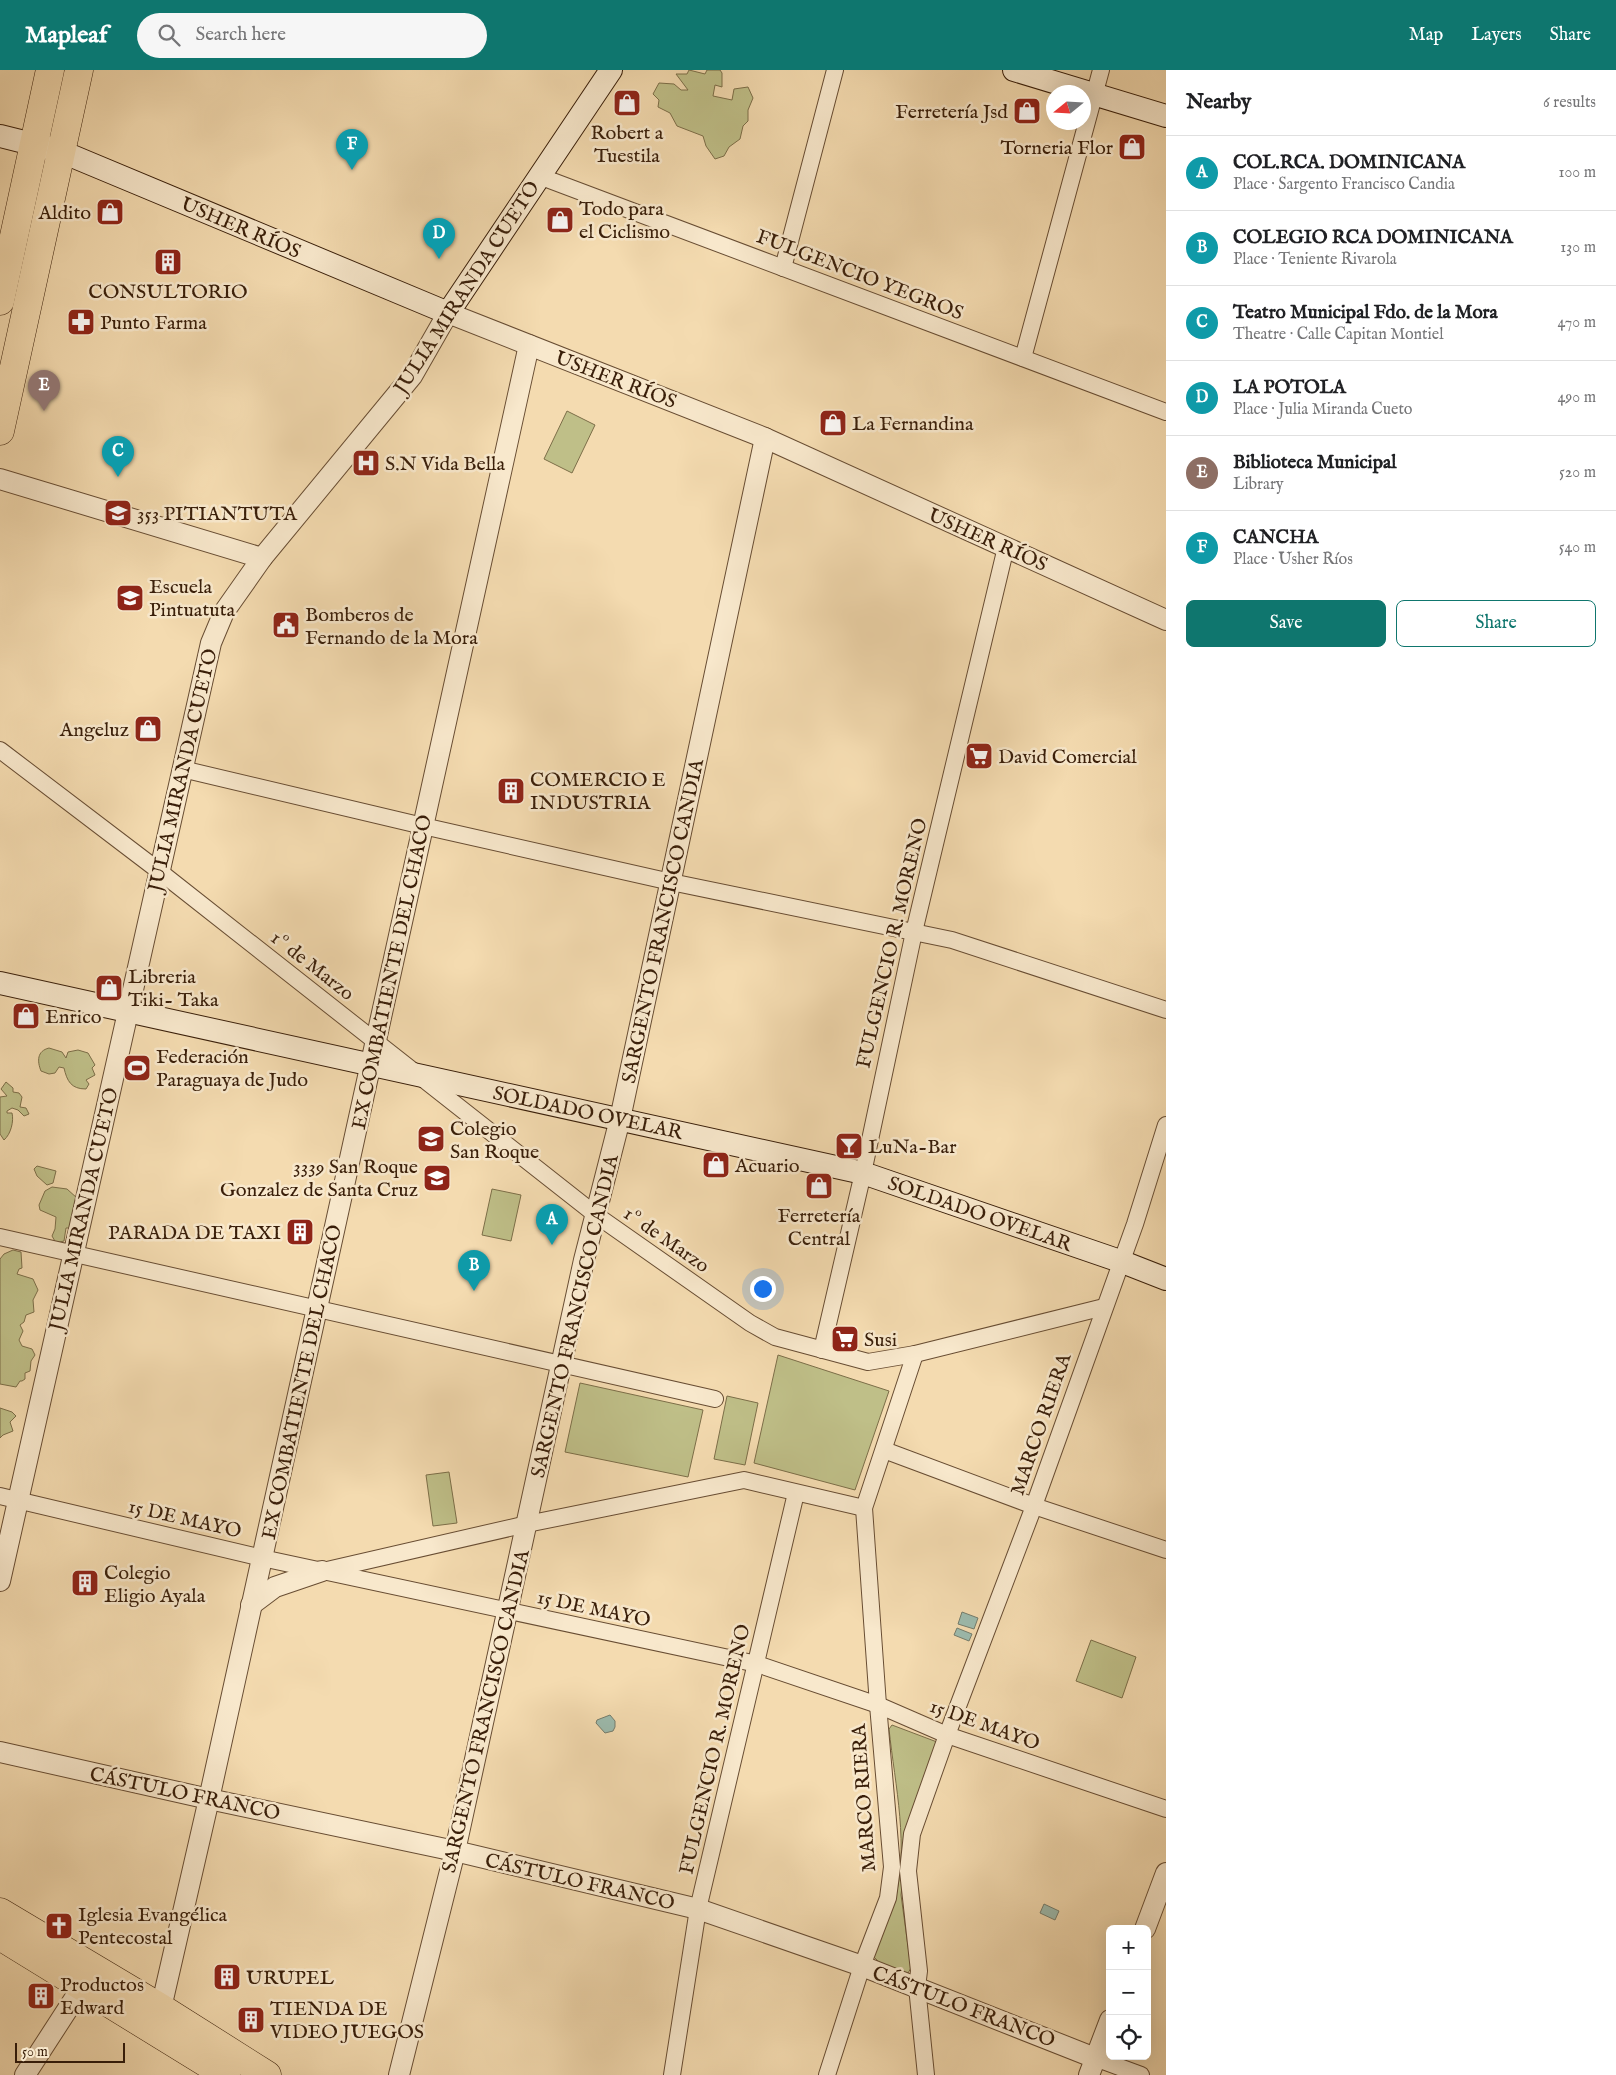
<!DOCTYPE html>
<meta charset="utf-8">
<style>
body{margin:0;font-family:"IM FELL English",serif;background:#f6f6f6;color:#202124}
.controls{position:absolute;right:15px;bottom:15px;display:grid;overflow:hidden;border-radius:8px;box-shadow:0 5px 20px #0002}
.controls button{width:45px;height:45px;display:grid;place-items:center;padding:0;border:0;border-bottom:1px solid #e0e0e0;background:#fff;color:#202124;font:25px sans-serif}
.compass{position:absolute;left:1046px;top:15px;width:45px;height:45px;border-radius:50%;background:#fff;box-shadow:0 5px 20px #0002;rotate:252deg}
.scale{position:absolute;left:15px;bottom:12px;width:110px;box-sizing:border-box;padding-left:5px;border:2px solid #391e09;border-top:0;font-size:14px;line-height:18px;white-space:nowrap;color:#391e09;-webkit-text-stroke:4px #f8e8cc;paint-order:stroke}
.you{position:absolute;left:762px;top:1218px;width:18px;height:18px;margin:-12px;border:4px solid #fff;border-radius:50%;background:#1a73e8;box-shadow:0 0 0 8px #1a73e833}
.badge{display:grid;place-items:center;width:32px;height:32px;border-radius:50%;background:#0f766e;color:#fff;font-size:16px;font-weight:700}
.pin{position:absolute;translate:-50% -41px;filter:drop-shadow(0 1px 2px #0008)}
.pin::after{content:'';position:absolute;top:26px;width:18px;height:15px;background:inherit;clip-path:polygon(0 0,100% 0,50% 100%)}
.list{margin:0;padding:0;list-style:none}
h2{display:flex;justify-content:space-between;align-items:center;height:65px;margin:0;padding:0 20px;font-size:21px}
h2 small{font-size:16px;font-weight:400;color:#757577}
.list li{display:grid;grid-template-columns:32px 1fr auto;gap:15px;align-items:center;box-sizing:border-box;height:75px;padding:0 20px;border-top:1px solid #e0e0e0}
.list b{display:block;font-size:19px;white-space:nowrap}
.list p{margin:0;font-size:16px;white-space:nowrap;color:#757577}
.list em{font-size:16px;font-style:normal;color:#757577}
.actions{display:flex;gap:10px;padding:15px 20px}
.actions a{flex:1;padding:11px 0;border:1px solid #0f766e;border-radius:8px;text-align:center;font-size:18px;color:#0f766e}
.actions .main{background:#0f766e;color:#fff}
.icon{flex:none;width:28px;height:28px;fill:none;stroke:currentColor;stroke-width:2;stroke-linecap:round;stroke-linejoin:round}
.map{position:relative;flex:none;width:1166px;height:2005px;overflow:hidden}
header{display:flex;align-items:center;gap:30px;box-sizing:border-box;height:70px;padding:0 25px;background:#0f766e;color:#fff}
header strong{font-size:24px}
nav{display:flex;gap:28px;margin-inline-start:auto;font-size:18px}
.search{width:350px;height:45px;background:#f6f6f6;display:flex;align-items:center;gap:12px;box-sizing:border-box;padding:0 18px;border-radius:28px;color:#757577;font-size:19px}
main{display:flex}
aside{flex:1;background:#fff}
.map>svg:first-child{display:block}
.green{fill:#bfbf88;stroke:#7c6e48}
.water{fill:#9cbbae;stroke:#747c6c}
.lines{fill:none;stroke-linecap:round;stroke-linejoin:round}
.minor-casing{stroke:#684d33;stroke-width:18}
.tertiary-casing{stroke:#684d33;stroke-width:22}
.secondary-casing{stroke:#391e09;stroke-width:24}
.trunk-casing{stroke:#391e09;stroke-width:29}
.minor{stroke:#f8e8cc;stroke-width:16}
.tertiary{stroke:#f8e8cc;stroke-width:20}
.secondary{stroke:#f8e8cc;stroke-width:22}
.trunk{stroke:#f4dbb0;stroke-width:28}
.labels{text-anchor:middle;stroke-width:5;stroke-linejoin:round;paint-order:stroke}
.poi-label{font-size:20px;fill:#391e09;stroke:#f8e8cc;text-anchor:start}
.street-label{font-size:20px;fill:#391e09;stroke:#f8e8cc}
</style>
<header>
<strong>Mapleaf</strong>
<div class="search"><svg class="icon" aria-label="search" viewBox="0 0 24 24"><circle cx="10" cy="10" r="6"/><path d="M15 15l6 6"/></svg>Search here</div>
<nav><a>Map</a><a>Layers</a><a>Share</a></nav>
</header>
<main>
<div class="map">
<svg width="1166" height="2005" viewBox="0 0 1166 2005">
<rect width="100%" height="100%" fill="#f4dbb0"/>
<filter id="stains"><feTurbulence type="fractalNoise" baseFrequency=".004" numOctaves="4"/><feColorMatrix values="0 0 0 0 .2 0 0 0 0 .09 0 0 0 0 .02 0 0 0 .5 -.17"/></filter>
<radialGradient id="worn" r=".72"><stop offset=".6" stop-color="#630" stop-opacity="0"/><stop offset="1" stop-color="#630" stop-opacity=".3"/></radialGradient>
<g class="green">
<path d="M689,0L705,4L707,0H720L722,3V17L715,15L713,26L732,30L734,19L748,17L753,28L748,40V51L743,56L740,69L729,77L724,86L715,89L706,76L703,66L677,56L670,43L658,37L659,30L653,24L659,13L674,14L681,20H688L676,4H687Z"/>
<path d="M567,341L595,355L572,403L544,389Z"/>
<path d="M49,978L62,982L66,988L68,982L78,980L88,983L95,995L92,998L95,1005L86,1010L89,1014L86,1019C71,1019 67,1011 64,998L59,997L55,1003L49,1004L41,1001C37,991 37,981 49,978Z"/>
<path d="M6,1012L13,1018V1022L19,1023L22,1027L20,1037L26,1038L29,1044L24,1046L18,1040L12,1038L7,1041V1043H12C14,1051 11,1064 4,1070L0,1064V1027L7,1026L1,1019Z"/>
<path d="M37,1096L56,1101L53,1113L47,1115L37,1106L34,1099Z"/>
<path d="M52,1117L67,1119L77,1128L70,1158H66L64,1171L56,1173L52,1166L55,1159L56,1147L40,1140L39,1135L45,1121Z"/>
<path d="M492,1119L521,1125L511,1171L482,1165Z"/>
<path d="M13,1180L21,1182L22,1198L19,1199L17,1204L33,1209L38,1220L33,1230L34,1242L26,1245L24,1252L20,1255L23,1261L19,1270L22,1276L32,1279L35,1285L31,1291L30,1301L25,1303V1309L22,1311H20L16,1317L0,1314V1189L4,1184Z"/>
<path d="M778,1285L889,1321L855,1420L754,1393Z"/>
<path d="M580,1313L703,1340L688,1407L565,1382Z"/>
<path d="M727,1326L758,1333L745,1395L714,1389Z"/>
<path d="M0,1338L12,1342L16,1346L10,1352L13,1361L3,1365L0,1368Z"/>
<path d="M449,1402L457,1453L433,1456L426,1405Z"/>
<path d="M1091,1570L1136,1587L1122,1628L1076,1611Z"/>
<path d="M892,1655L937,1672L903,1807L901,1825L911,1898L908,1903H906L879,1892L874,1887C878,1869 889,1852 894,1833C910,1777 895,1716 889,1659Z"/>
</g>
<g class="water">
<path d="M962,1542L978,1548L974,1559L958,1554Z"/>
<path d="M957,1558L972,1564L969,1571L954,1565Z"/>
<path d="M610,1645L615,1651V1657L613,1661L605,1663L596,1653L597,1650Z"/>
<path d="M1044,1834L1059,1841L1055,1850L1040,1843Z"/>
</g>
<g class="lines">
<defs>
<g id="minor">
<path d="M539,106L1166,342"/>
<path d="M783,198L835,0"/>
<path d="M1023,288L1101,0"/>
<path d="M0,680L159,801L596,1145L750,1253L775,1267L868,1292L915,1284L1104,1237"/>
<path d="M182,699L423,756L671,812L952,870L1166,940"/>
<path d="M0,1167L715,1329"/>
<path d="M822,1280L863,1103L914,862L1006,477"/>
<path d="M884,1380L1034,1436L1166,1480"/>
<path d="M0,1426L262,1488L757,1594L878,1635L947,1665L1166,1739"/>
<path d="M327,1500L527,1454L744,1410L864,1438"/>
<path d="M1095,1988L1141,2005"/>
<path d="M672,2005L698,1839L796,1423"/>
<path d="M827,2005L862,1896L888,1828L892,1797L878,1635L864,1438L915,1284"/>
<path d="M926,2005L917,1917L919,1901L908,1801L912,1764L947,1665L1031,1444L1135,1154L1166,1055"/>
</g>
<g id="tertiary">
<path d="M0,409L262,488"/>
<path d="M0,1511L211,573L224,542L262,488L412,306L448,243L765,368L1166,550"/>
<path d="M251,1535L275,1517L322,1501"/>
<path d="M0,1682L209,1729L455,1781L698,1839L862,1896L1095,1988"/>
<path d="M1145,1859L1166,1803"/>
<path d="M161,1938L209,1729L529,275"/>
<path d="M25,2005L82,1917"/>
<path d="M399,2005L455,1781L584,1190L620,1049L765,368"/>
<path d="M1089,2005L1110,1950"/>
</g>
<g id="secondary">
<path d="M1014,0L1166,46"/>
<path d="M0,66L60,81L448,243L611,0"/>
<path d="M0,913L863,1103L1120,1191L1166,1209"/>
</g>
<g id="trunk">
<path d="M0,231L50,0"/>
<path d="M0,361L79,0"/>
<path d="M0,1842L161,1938L267,2005"/>
<path d="M0,1866L226,2005"/>
</g>
</defs>
<use href="#minor" class="minor-casing"/>
<use href="#tertiary" class="tertiary-casing"/>
<use href="#secondary" class="secondary-casing"/>
<use href="#trunk" class="trunk-casing"/>
<use href="#minor" class="minor"/>
<use href="#tertiary" class="tertiary"/>
<use href="#secondary" class="secondary"/>
<use href="#trunk" class="trunk"/>
</g>
<defs>
<symbol id="shop-square" viewBox="-11 -11 22 22"><rect x="-9" y="-9" width="18" height="18" rx="4" fill="#8f2418" stroke="#f8e8cc"/><path d="M-5-2.5h2.3a2.7 3.5 0 0 1 5.4 0H5L5.5 6h-11ZM-1.5-2.5h3a1.5 2.3 0 0 0-3 0Z" fill="#fff"/></symbol>
<symbol id="building-square" viewBox="-11 -11 22 22"><rect x="-9" y="-9" width="18" height="18" rx="4" fill="#8f2418" stroke="#f8e8cc"/><path d="M-4-6H4V6H1V3H-1V6H-4ZM-2.5-4.3h1.7v1.8h-1.7ZM.8-4.3h1.7v1.8H.8ZM-2.5-1h1.7V.8h-1.7ZM.8-1h1.7V.8H.8Z" fill="#fff"/></symbol>
<symbol id="pharmacy-square" viewBox="-11 -11 22 22"><rect x="-9" y="-9" width="18" height="18" rx="4" fill="#8f2418" stroke="#f8e8cc"/><path d="M-2-6h4v4h4v4h-4v4h-4v-4h-4v-4h4Z" fill="#fff"/></symbol>
<symbol id="hospital-square" viewBox="-11 -11 22 22"><rect x="-9" y="-9" width="18" height="18" rx="4" fill="#8f2418" stroke="#f8e8cc"/><path d="M-5-5h3v3.5h4V-5h3V5h-3V1.5h-4V5h-3Z" fill="#fff"/></symbol>
<symbol id="school-square" viewBox="-11 -11 22 22"><rect x="-9" y="-9" width="18" height="18" rx="4" fill="#8f2418" stroke="#f8e8cc"/><path d="M0-5L7-2L0 1L-7-2ZM-4 1L0 2.5L4 1V4Q0 6-4 4Z" fill="#fff"/></symbol>
<symbol id="civic-square" viewBox="-11 -11 22 22"><rect x="-9" y="-9" width="18" height="18" rx="4" fill="#8f2418" stroke="#f8e8cc"/><path d="M-.6-6.5H3V-4.5H.6V-3L4-1V1h2V6H-6V1h2V-1L-.6-3ZM-1.2 2.5V6h2.4V2.5Z" fill="#fff"/></symbol>
<symbol id="supermarket-square" viewBox="-11 -11 22 22"><rect x="-9" y="-9" width="18" height="18" rx="4" fill="#8f2418" stroke="#f8e8cc"/><path d="M-6-5.5h2.5l.6 2H6L4.5 2H-2.5L-4.4-4H-6ZM-1.5 3.2a1.3 1.3 0 1 0 .1 0ZM3 3.2a1.3 1.3 0 1 0 .1 0Z" fill="#fff"/></symbol>
<symbol id="stadium-square" viewBox="-11 -11 22 22"><rect x="-9" y="-9" width="18" height="18" rx="4" fill="#8f2418" stroke="#f8e8cc"/><path d="M0-5a6.5 5 0 1 0 0 10a6.5 5 0 1 0 0-10ZM-3.5-1.8h7v3.6h-7Z" fill="#fff"/></symbol>
<symbol id="bar-square" viewBox="-11 -11 22 22"><rect x="-9" y="-9" width="18" height="18" rx="4" fill="#8f2418" stroke="#f8e8cc"/><path d="M-6-5H6L.8 .8V4.5H3.5V6h-7V4.5H-.8V.8Z" fill="#fff"/></symbol>
<symbol id="church-square" viewBox="-11 -11 22 22"><rect x="-9" y="-9" width="18" height="18" rx="4" fill="#8f2418" stroke="#f8e8cc"/><path d="M-1.2-6h2.4v3.5h3.3v2.4h-3.3V6h-2.4V-.1h-3.3v-2.4h3.3Z" fill="#fff"/></symbol>
</defs>
<g fill-rule="evenodd">
<use href="#shop-square" x="611" y="17" width="32" height="32"/>
<use href="#shop-square" x="1011" y="25" width="32" height="32"/>
<use href="#shop-square" x="1116" y="61" width="32" height="32"/>
<use href="#shop-square" x="94" y="126" width="32" height="32"/>
<use href="#shop-square" x="544" y="134" width="32" height="32"/>
<use href="#building-square" x="152" y="176" width="32" height="32"/>
<use href="#pharmacy-square" x="65" y="236" width="32" height="32"/>
<use href="#shop-square" x="817" y="337" width="32" height="32"/>
<use href="#hospital-square" x="350" y="377" width="32" height="32"/>
<use href="#school-square" x="102" y="427" width="32" height="32"/>
<use href="#school-square" x="114" y="512" width="32" height="32"/>
<use href="#civic-square" x="270" y="539" width="32" height="32"/>
<use href="#shop-square" x="132" y="643" width="32" height="32"/>
<use href="#supermarket-square" x="963" y="670" width="32" height="32"/>
<use href="#building-square" x="495" y="705" width="32" height="32"/>
<use href="#shop-square" x="93" y="902" width="32" height="32"/>
<use href="#shop-square" x="10" y="930" width="32" height="32"/>
<use href="#stadium-square" x="121" y="982" width="32" height="32"/>
<use href="#school-square" x="415" y="1053" width="32" height="32"/>
<use href="#bar-square" x="833" y="1060" width="32" height="32"/>
<use href="#shop-square" x="700" y="1079" width="32" height="32"/>
<use href="#school-square" x="421" y="1092" width="32" height="32"/>
<use href="#shop-square" x="803" y="1100" width="32" height="32"/>
<use href="#building-square" x="284" y="1146" width="32" height="32"/>
<use href="#supermarket-square" x="829" y="1253" width="32" height="32"/>
<use href="#building-square" x="69" y="1497" width="32" height="32"/>
<use href="#church-square" x="43" y="1840" width="32" height="32"/>
<use href="#building-square" x="211" y="1891" width="32" height="32"/>
<use href="#building-square" x="25" y="1910" width="32" height="32"/>
<use href="#building-square" x="235" y="1934" width="32" height="32"/>
</g>
<g class="labels">
<g class="poi-label">
<text x="1008" y="48" text-anchor="end">Ferretería Jsd</text>
<text x="627" y="69" text-anchor="middle">Robert a<tspan x="627" dy="23">Tuestila</tspan></text>
<text x="1113" y="84" text-anchor="end">Torneria Flor</text>
<text x="579" y="145">Todo para<tspan x="579" dy="23">el Ciclismo</tspan></text>
<text x="91" y="149" text-anchor="end">Aldito</text>
<text x="168" y="228" text-anchor="middle">CONSULTORIO</text>
<text x="100" y="259">Punto Farma</text>
<text x="852" y="360">La Fernandina</text>
<text x="385" y="400">S.N Vida Bella</text>
<text x="137" y="450">353 PITIANTUTA</text>
<text x="149" y="523">Escuela<tspan x="149" dy="23">Pintuatuta</tspan></text>
<text x="305" y="551">Bomberos de<tspan x="305" dy="23">Fernando de la Mora</tspan></text>
<text x="129" y="666" text-anchor="end">Angeluz</text>
<text x="998" y="693">David Comercial</text>
<text x="530" y="716">COMERCIO E<tspan x="530" dy="23">INDUSTRIA</tspan></text>
<text x="128" y="913">Libreria<tspan x="128" dy="23">Tiki- Taka</tspan></text>
<text x="45" y="953">Enrico</text>
<text x="156" y="993">Federación<tspan x="156" dy="23">Paraguaya de Judo</tspan></text>
<text x="450" y="1065">Colegio<tspan x="450" dy="23">San Roque</tspan></text>
<text x="868" y="1083">LuNa-Bar</text>
<text x="735" y="1102">Acuario</text>
<text x="418" y="1103" text-anchor="end">3339 San Roque<tspan x="418" dy="23">Gonzalez de Santa Cruz</tspan></text>
<text x="819" y="1152" text-anchor="middle">Ferretería<tspan x="819" dy="23">Central</tspan></text>
<text x="281" y="1169" text-anchor="end">PARADA DE TAXI</text>
<text x="864" y="1276">Susi</text>
<text x="104" y="1509">Colegio<tspan x="104" dy="23">Eligio Ayala</tspan></text>
<text x="78" y="1851">Iglesia Evangélica<tspan x="78" dy="23">Pentecostal</tspan></text>
<text x="246" y="1914">URUPEL</text>
<text x="60" y="1921">Productos<tspan x="60" dy="23">Edward</tspan></text>
<text x="270" y="1945">TIENDA DE<tspan x="270" dy="23">VIDEO JUEGOS</tspan></text>
</g>
<g class="street-label">
<text transform="translate(241 157) rotate(23)" y="7">USHER RÍOS</text>
<text transform="translate(860 204) rotate(21)" y="7">FULGENCIO YEGROS</text>
<text transform="translate(466 217) rotate(-57)" y="7">JULIA MIRANDA CUETO</text>
<text transform="translate(616 309) rotate(21)" y="7">USHER RÍOS</text>
<text transform="translate(988 469) rotate(24)" y="7">USHER RÍOS</text>
<text transform="translate(182 700) rotate(-77)" y="7">JULIA MIRANDA CUETO</text>
<text transform="translate(662 851) rotate(-78)" y="7">SARGENTO FRANCISCO CANDIA</text>
<text transform="translate(891 873) rotate(-77)" y="7">FULGENCIO R. MORENO</text>
<text transform="translate(313 895) rotate(38)" y="7">1º de Marzo</text>
<text transform="translate(391 902) rotate(-78)" y="7">EX COMBATIENTE DEL CHACO</text>
<text transform="translate(588 1042) rotate(12)" y="7">SOLDADO OVELAR</text>
<text transform="translate(83 1139) rotate(-77)" y="7">JULIA MIRANDA CUETO</text>
<text transform="translate(980 1143) rotate(19)" y="7">SOLDADO OVELAR</text>
<text transform="translate(667 1169) rotate(35)" y="7">1º de Marzo</text>
<text transform="translate(574 1246) rotate(-77)" y="7">SARGENTO FRANCISCO CANDIA</text>
<text transform="translate(301 1312) rotate(-78)" y="7">EX COMBATIENTE DEL CHACO</text>
<text transform="translate(1040 1354) rotate(-71)" y="7">MARCO RIERA</text>
<text transform="translate(185 1448) rotate(13)" y="7">15 DE MAYO</text>
<text transform="translate(594 1538) rotate(12)" y="7">15 DE MAYO</text>
<text transform="translate(485 1641) rotate(-77)" y="7">SARGENTO FRANCISCO CANDIA</text>
<text transform="translate(985 1654) rotate(20)" y="7">15 DE MAYO</text>
<text transform="translate(714 1679) rotate(-77)" y="7">FULGENCIO R. MORENO</text>
<text transform="translate(185 1723) rotate(12)" y="7">CÁSTULO FRANCO</text>
<text transform="translate(863 1728) rotate(-94)" y="7">MARCO RIERA</text>
<text transform="translate(580 1811) rotate(13)" y="7">CÁSTULO FRANCO</text>
<text transform="translate(964 1936) rotate(21)" y="7">CÁSTULO FRANCO</text>
</g>
</g>
<rect width="100%" height="100%" filter="url(#stains)"/>
<rect width="100%" height="100%" fill="url(#worn)"/>
</svg>
<div class="controls">
<button>+</button>
<button>−</button>
<button><svg class="icon" aria-label="locate" viewBox="0 0 24 24"><circle cx="12" cy="12" r="6"/><path d="M12 2v4M12 18v4M2 12h4M18 12h4"/></svg></button>
</div>
<svg class="compass" viewBox="-18 -18 36 36"><path d="M0-13l5 13h-10z" fill="#e53935"/><path d="M0 13l5-13h-10z" fill="#757577"/></svg>
<div class="scale">50 m</div>
<div class="you"></div>
<div class="pin badge" style="left:552px;top:1175px;background:#0f9aa8">A</div>
<div class="pin badge" style="left:474px;top:1221px;background:#0f9aa8">B</div>
<div class="pin badge" style="left:118px;top:407px;background:#0f9aa8">C</div>
<div class="pin badge" style="left:439px;top:189px;background:#0f9aa8">D</div>
<div class="pin badge" style="left:44px;top:341px;background:#8d6e63">E</div>
<div class="pin badge" style="left:352px;top:100px;background:#0f9aa8">F</div>
</div>
<aside>
<h2>Nearby<small>6 results</small></h2>
<ul class="list">
<li><span class="badge" style="background:#0f9aa8">A</span><div><b>COL.RCA. DOMINICANA</b><p>Place · Sargento Francisco Candia</p></div><em>100 m</em></li>
<li><span class="badge" style="background:#0f9aa8">B</span><div><b>COLEGIO RCA DOMINICANA</b><p>Place · Teniente Rivarola</p></div><em>130 m</em></li>
<li><span class="badge" style="background:#0f9aa8">C</span><div><b>Teatro Municipal Fdo. de la Mora</b><p>Theatre · Calle Capitan Montiel</p></div><em>470 m</em></li>
<li><span class="badge" style="background:#0f9aa8">D</span><div><b>LA POTOLA</b><p>Place · Julia Miranda Cueto</p></div><em>490 m</em></li>
<li><span class="badge" style="background:#8d6e63">E</span><div><b>Biblioteca Municipal</b><p>Library</p></div><em>520 m</em></li>
<li><span class="badge" style="background:#0f9aa8">F</span><div><b>CANCHA</b><p>Place · Usher Ríos</p></div><em>540 m</em></li>
</ul>
<div class="actions"><a class="main">Save</a><a>Share</a></div>
</aside>
</main>
